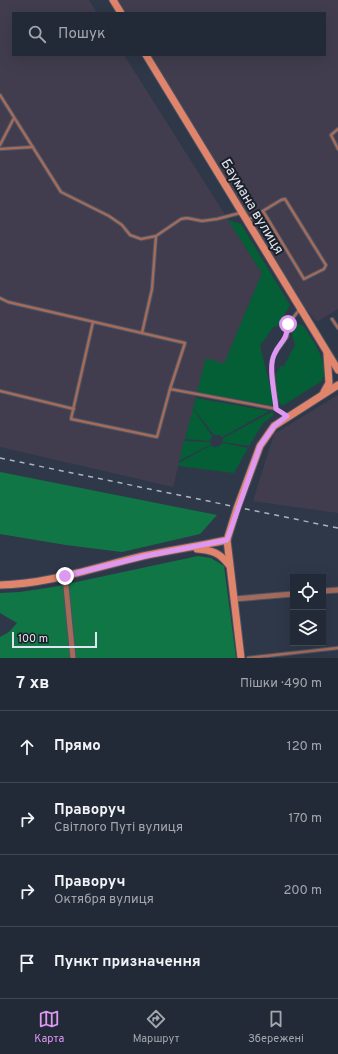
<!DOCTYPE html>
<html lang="uk">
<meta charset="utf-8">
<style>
body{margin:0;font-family:Overpass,sans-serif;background:#2f3642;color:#f1f3f6}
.controls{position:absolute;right:12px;bottom:12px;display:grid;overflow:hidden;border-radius:0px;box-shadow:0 4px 16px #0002}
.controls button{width:36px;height:36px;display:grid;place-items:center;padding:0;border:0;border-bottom:1px solid #404652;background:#232a37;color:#f1f3f6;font:20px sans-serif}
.scale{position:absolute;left:12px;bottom:10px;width:85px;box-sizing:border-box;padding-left:4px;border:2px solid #dfe5f0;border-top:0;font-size:11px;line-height:14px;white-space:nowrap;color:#dfe5f0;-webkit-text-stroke:3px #1b1f27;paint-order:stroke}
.stop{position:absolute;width:12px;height:12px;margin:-9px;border:3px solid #de98f2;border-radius:50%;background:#fff}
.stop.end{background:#de98f2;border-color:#fff;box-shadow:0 1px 4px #0008}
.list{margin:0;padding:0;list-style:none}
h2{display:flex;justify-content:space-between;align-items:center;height:52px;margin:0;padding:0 16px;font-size:17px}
h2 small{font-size:13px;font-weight:400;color:#a3a7ad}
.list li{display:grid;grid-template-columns:26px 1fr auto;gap:12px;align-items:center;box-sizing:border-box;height:72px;padding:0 16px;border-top:1px solid #404652}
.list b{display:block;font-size:15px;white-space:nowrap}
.list p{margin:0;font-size:13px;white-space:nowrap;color:#a3a7ad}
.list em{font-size:13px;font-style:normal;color:#a3a7ad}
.icon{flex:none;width:22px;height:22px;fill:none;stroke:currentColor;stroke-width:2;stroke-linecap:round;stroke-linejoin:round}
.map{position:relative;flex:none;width:338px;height:658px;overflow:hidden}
.search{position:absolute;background:#232a37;box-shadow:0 4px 16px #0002;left:12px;right:12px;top:12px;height:44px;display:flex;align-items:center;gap:10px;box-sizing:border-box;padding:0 14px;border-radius:0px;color:#a3a7ad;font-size:15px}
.sheet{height:340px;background:#232a37}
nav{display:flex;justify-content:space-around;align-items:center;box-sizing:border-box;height:56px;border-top:1px solid #404652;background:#232a37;font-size:11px;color:#a3a7ad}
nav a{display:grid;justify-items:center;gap:2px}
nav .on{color:#de98f2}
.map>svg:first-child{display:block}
.industrial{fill:#413d4e}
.green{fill:#045f36}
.forest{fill:#117646}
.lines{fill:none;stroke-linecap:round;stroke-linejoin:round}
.service-casing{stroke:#4b5464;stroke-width:4.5}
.minor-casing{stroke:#4b5464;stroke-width:7}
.secondary-casing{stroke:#4b5464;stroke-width:9}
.service{stroke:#a46a5a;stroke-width:2.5}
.minor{stroke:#a46a5a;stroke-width:5}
.secondary{stroke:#e0846b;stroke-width:7}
.rail{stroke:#acb3bf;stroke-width:1.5;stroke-dasharray:5 5;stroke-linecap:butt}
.route{stroke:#de98f2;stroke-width:5}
.labels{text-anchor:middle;stroke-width:4;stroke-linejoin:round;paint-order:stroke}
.street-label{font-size:14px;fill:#dfe5f0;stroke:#1b1f27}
</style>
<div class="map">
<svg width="338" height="658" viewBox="0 0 338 658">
<rect width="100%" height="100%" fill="#2f3849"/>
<g class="industrial">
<path d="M0,0H89L97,13H13V55H124L262,273L224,365L206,359L173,487L0,447Z"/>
<path d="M117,0H338V309L317,322L303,306L150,55H325V13H125Z"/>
<path d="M338,395V513L253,501L274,434Z"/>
</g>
<g class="green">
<path d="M228,220L241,224L290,305L277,327L274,326L260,346L275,406L197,392L206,358L224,364L262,273Z"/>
<path d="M297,324L303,325C312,340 330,363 322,381L282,406L278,401L276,374L281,366H284L295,345L291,330Z"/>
<path d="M196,398L269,411L222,437L219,435H214L193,408Z"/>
<path d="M193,409L212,436L210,441L185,439Z"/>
<path d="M272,412L274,415L263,423L249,446L223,442V438Z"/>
<path d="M184,441L210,442L211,444L179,461Z"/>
<path d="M223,443L248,448L234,473L178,466L179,463L211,445L214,447H218Z"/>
</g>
<g class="forest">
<path d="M0,472L217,515L200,534L122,552L66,545L0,534Z"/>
<path d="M198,556L211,558L224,566L236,658H0V637L9,632L17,623L0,613V593L20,592L53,587Z"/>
</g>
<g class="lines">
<defs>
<g id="service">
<path d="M0,95L61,192L109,216L122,225L130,235L141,239L156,236L181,219L187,218L202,221L217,219L240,213"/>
<path d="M338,129L331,135L338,149"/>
<path d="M0,145L14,118"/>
<path d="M0,149L33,147"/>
<path d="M248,220L281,200L285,199L324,262L326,265L324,269L304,279L263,211"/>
<path d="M0,298L8,302L185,343L170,389L277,409"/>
<path d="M332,319L338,328"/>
<path d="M93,322L71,419L157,437L170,389"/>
<path d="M142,333L152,289L156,236"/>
<path d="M0,391L74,409"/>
<path d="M287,416L277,409L272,365L274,355L287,337L288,324L300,309"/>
<path d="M248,658L338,648"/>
</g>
<g id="minor">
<path d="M65,576L73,658"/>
<path d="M323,591L338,590"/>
<path d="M234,599L293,594"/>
</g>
<g id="secondary">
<path d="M113,0L121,13"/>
<path d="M146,55L338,370"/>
<path d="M324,392L329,383L327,354"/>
<path d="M197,549C212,550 220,553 229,565"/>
<path d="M0,585C49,584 96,567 143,556C171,550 199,546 227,540"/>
<path d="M241,658L227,540L237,508L260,446L274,426L338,385"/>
</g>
</defs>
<use href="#service" class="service-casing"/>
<use href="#minor" class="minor-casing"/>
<use href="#secondary" class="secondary-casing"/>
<use href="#service" class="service"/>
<use href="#minor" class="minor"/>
<use href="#secondary" class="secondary"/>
<path class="rail" d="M0,458L338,528"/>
</g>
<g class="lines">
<path class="route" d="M65,576L145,556L227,540L260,446L274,426L287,416L276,409C275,395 268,368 274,355C280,340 286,344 288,324"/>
</g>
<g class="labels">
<g class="street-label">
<text transform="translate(253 206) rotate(59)" y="5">Баумана вулиця</text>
</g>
</g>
</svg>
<div class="controls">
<button><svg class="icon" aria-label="locate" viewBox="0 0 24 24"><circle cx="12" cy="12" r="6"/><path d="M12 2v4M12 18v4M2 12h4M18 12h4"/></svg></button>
<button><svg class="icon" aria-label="layers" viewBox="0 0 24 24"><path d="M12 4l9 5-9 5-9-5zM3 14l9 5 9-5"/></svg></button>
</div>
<div class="scale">100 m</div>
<div class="stop" style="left:288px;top:324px"></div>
<div class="stop end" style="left:65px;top:576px"></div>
<div class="search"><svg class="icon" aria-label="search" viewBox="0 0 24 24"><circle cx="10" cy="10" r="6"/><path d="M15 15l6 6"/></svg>Пошук</div>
</div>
<section class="sheet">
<h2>7 хв<small>Пішки · 490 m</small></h2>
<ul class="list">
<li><svg class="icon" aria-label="ahead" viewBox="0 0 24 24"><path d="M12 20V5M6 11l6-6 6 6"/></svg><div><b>Прямо</b></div><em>120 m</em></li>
<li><svg class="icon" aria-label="right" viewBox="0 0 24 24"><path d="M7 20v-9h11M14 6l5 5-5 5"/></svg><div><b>Праворуч</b><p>Світлого Путі вулиця</p></div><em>170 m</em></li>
<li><svg class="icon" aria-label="right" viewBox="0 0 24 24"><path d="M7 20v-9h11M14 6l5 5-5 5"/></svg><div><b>Праворуч</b><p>Октября вулиця</p></div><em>200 m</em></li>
<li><svg class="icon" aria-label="arrive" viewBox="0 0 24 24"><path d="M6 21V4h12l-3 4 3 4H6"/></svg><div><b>Пункт призначення</b></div></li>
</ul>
</section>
<nav>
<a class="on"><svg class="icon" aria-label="map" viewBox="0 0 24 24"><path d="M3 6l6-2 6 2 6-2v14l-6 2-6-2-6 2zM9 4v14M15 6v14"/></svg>Карта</a>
<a><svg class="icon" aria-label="directions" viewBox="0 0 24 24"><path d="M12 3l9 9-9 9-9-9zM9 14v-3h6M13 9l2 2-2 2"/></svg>Маршрут</a>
<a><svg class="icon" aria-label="saved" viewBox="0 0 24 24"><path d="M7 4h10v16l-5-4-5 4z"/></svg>Збережені</a>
</nav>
